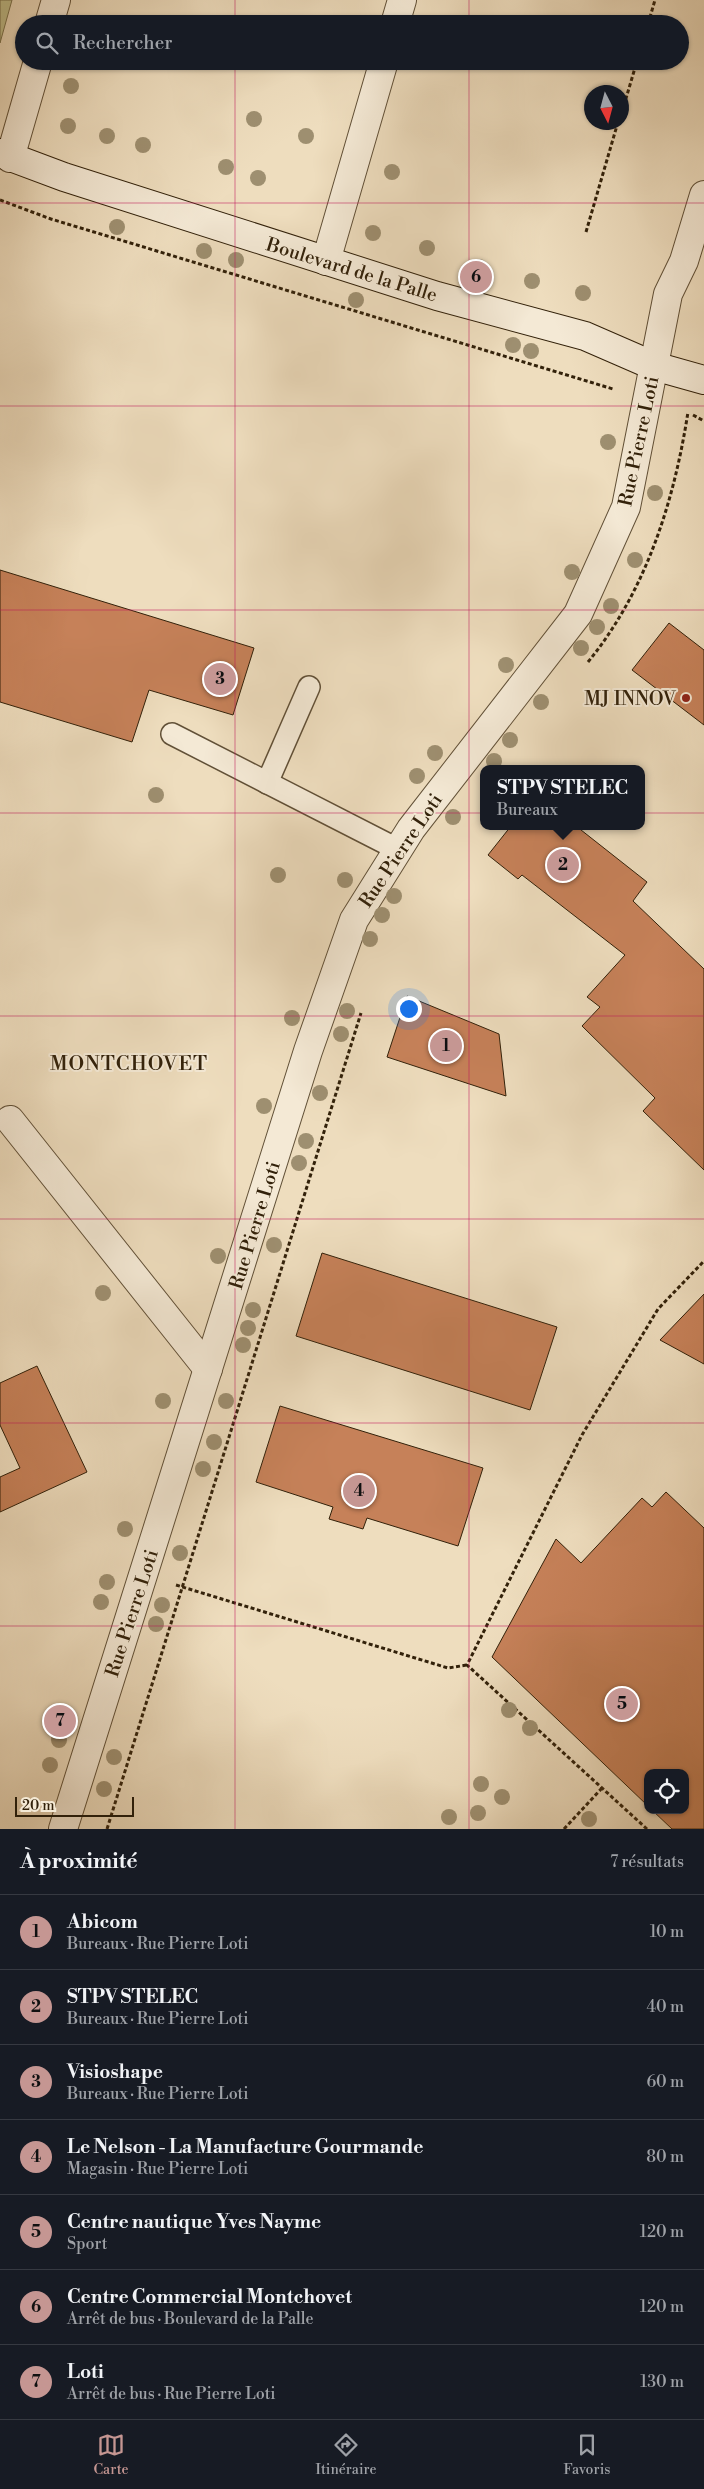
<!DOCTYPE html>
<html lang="fr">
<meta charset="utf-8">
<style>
body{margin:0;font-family:"Libre Bodoni",serif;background:#20242c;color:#f1f3f6}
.controls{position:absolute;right:15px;bottom:15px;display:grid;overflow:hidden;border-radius:10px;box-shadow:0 1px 4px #0004}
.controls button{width:45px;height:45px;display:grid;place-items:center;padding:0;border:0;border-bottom:1px solid #363941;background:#171b24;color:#f1f3f6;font:25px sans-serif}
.compass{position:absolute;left:584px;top:85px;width:45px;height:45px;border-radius:50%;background:#171b24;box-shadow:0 1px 4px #0004;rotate:174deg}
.scale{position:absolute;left:15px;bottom:12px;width:119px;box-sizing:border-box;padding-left:5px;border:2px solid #32210a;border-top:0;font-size:14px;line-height:18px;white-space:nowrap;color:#32210a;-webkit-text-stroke:4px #f4e9d5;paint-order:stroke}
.you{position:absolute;left:408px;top:1008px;width:18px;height:18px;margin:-12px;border:4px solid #fff;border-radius:50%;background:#1a73e8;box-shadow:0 0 0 8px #1a73e833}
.badge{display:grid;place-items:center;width:32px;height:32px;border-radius:50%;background:#c59692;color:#111;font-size:16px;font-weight:700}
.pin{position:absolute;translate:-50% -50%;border:2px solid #fff;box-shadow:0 1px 5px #0006}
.popup{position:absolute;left:480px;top:765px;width:165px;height:65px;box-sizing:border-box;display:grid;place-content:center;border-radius:10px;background:#171b24;filter:drop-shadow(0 1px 4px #0005);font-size:16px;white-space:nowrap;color:#9ea1a6}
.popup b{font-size:19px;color:#f1f3f6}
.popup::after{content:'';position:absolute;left:50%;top:100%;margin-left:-10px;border:10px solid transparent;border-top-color:#171b24}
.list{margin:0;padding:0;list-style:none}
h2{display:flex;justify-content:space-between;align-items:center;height:65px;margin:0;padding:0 20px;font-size:21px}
h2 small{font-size:16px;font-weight:400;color:#9ea1a6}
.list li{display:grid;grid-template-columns:32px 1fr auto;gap:15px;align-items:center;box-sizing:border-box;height:75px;padding:0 20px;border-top:1px solid #363941}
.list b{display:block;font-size:19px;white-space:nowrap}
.list p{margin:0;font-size:16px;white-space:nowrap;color:#9ea1a6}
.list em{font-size:16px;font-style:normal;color:#9ea1a6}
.icon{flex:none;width:28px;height:28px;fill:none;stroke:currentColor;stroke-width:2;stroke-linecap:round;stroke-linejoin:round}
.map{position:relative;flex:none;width:704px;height:1829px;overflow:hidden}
.search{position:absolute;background:#171b24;box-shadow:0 1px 4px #0004;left:15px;right:15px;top:15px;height:55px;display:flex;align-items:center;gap:12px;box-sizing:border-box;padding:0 18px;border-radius:28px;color:#9ea1a6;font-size:19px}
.sheet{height:590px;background:#171b24}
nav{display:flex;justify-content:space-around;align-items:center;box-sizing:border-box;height:70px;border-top:1px solid #363941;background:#171b24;font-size:14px;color:#9ea1a6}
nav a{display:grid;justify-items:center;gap:2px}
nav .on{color:#c59692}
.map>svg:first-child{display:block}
.green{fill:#c0bf8c;stroke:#79704b}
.building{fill:#c68159;stroke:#32210a}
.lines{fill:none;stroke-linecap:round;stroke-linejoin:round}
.lane-casing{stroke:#615037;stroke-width:24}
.street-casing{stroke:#615037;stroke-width:30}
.secondary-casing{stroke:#32210a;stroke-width:30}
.path{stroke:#32210a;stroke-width:3;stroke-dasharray:4 2.5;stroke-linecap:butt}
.lane{stroke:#f4e9d5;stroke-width:21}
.street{stroke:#f4e9d5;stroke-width:28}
.secondary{stroke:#f4e9d5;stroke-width:28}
.tree{fill:#9e8f70}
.grid{fill:none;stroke:#c2185b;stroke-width:1;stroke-opacity:0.55}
.poi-dot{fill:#8f2418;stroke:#f4e9d5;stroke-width:2}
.labels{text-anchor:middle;stroke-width:4;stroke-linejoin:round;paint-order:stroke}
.street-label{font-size:19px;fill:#32210a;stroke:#f4e9d5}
.poi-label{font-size:19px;fill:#32210a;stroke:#f4e9d5;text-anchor:end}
.neighbourhood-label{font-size:20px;letter-spacing:1px;fill:#32210a;stroke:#f4e9d5}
</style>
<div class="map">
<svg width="704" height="1829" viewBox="0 0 704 1829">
<rect width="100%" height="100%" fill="#eeddbe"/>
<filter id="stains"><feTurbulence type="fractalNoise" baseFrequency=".004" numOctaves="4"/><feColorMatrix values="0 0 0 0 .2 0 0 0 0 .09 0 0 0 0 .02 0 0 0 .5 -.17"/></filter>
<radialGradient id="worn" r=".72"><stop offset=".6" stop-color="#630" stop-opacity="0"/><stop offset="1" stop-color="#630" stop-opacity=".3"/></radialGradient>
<path class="green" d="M0,0H12L0,43Z"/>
<g class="building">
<path d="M0,570L254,648L233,715L149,690L132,742L0,702Z"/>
<path d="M669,623L704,650V725L632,670Z"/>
<path d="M511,826H576L647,882L633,901L704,969V1170L643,1111L655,1098L582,1026L600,1007L587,997L625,955L522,875L518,879L488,855Z"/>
<path d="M407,996L499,1034L506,1096L387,1057Z"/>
<path d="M322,1253L557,1327L530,1410L296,1336Z"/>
<path d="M704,1294V1364L660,1340Z"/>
<path d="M37,1366L87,1472L0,1512V1477L20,1468L0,1425V1383Z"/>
<path d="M280,1406L483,1468L458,1546L367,1518L363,1529L329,1519L333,1507L256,1482Z"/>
<path d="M666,1492L704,1528V1829H672L652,1810H685V1773H648V1806L492,1657L556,1539L581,1563L642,1498L652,1507Z"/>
</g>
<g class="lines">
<defs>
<g id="lane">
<path d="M172,734L397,849"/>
<path d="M267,783L309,687"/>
</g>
<g id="street">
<path d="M49,24L56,0"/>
<path d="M395,24L402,0"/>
<path d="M10,158L38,61"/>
<path d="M326,261L384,61"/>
<path d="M10,1120L208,1369"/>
<path d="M63,1829L308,1051L354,920L411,829L578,614L626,507L668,294L684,261L704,195"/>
</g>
<path id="secondary" d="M0,153L64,177L437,296L585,336L654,366L704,380"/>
</defs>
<use href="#lane" class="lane-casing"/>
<use href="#street" class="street-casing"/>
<use href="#secondary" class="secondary-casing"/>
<g class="path">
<path d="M648,24L655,0"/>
<path d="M622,112L637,61"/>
<path d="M0,200L51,219L613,389"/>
<path d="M586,232L618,122"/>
<path d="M693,415L704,421"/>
<path d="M588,662C646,591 674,502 688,412"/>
<path d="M176,1585L448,1668L467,1665"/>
<path d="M107,1829L361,1013"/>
<path d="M564,1829L602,1788"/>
<path d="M647,1829L467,1665L582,1435L658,1309L704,1261"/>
</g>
<use href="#lane" class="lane"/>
<use href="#street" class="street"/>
<use href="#secondary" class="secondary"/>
</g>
<g class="tree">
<circle cx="71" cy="86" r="8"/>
<circle cx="254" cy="119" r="8"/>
<circle cx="68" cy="126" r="8"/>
<circle cx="107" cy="136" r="8"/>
<circle cx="306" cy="136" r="8"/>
<circle cx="143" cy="145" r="8"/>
<circle cx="226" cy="167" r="8"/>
<circle cx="392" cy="172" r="8"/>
<circle cx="258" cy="178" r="8"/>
<circle cx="117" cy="227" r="8"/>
<circle cx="373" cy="233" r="8"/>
<circle cx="427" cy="248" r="8"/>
<circle cx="204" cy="251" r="8"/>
<circle cx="236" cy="260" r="8"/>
<circle cx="479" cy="267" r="8"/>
<circle cx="532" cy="281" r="8"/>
<circle cx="583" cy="293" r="8"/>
<circle cx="356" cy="300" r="8"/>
<circle cx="513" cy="345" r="8"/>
<circle cx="531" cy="351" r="8"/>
<circle cx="608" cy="442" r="8"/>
<circle cx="655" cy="493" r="8"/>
<circle cx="635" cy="560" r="8"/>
<circle cx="572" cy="572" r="8"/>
<circle cx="611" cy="606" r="8"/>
<circle cx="597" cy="627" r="8"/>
<circle cx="581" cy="648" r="8"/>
<circle cx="506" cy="665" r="8"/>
<circle cx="541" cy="702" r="8"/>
<circle cx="510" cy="740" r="8"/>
<circle cx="435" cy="753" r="8"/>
<circle cx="494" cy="761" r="8"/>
<circle cx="417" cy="776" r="8"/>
<circle cx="156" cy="795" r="8"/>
<circle cx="453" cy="817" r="8"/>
<circle cx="278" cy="875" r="8"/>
<circle cx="345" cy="880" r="8"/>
<circle cx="394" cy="896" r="8"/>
<circle cx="382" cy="915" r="8"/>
<circle cx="370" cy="939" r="8"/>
<circle cx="347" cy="1011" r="8"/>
<circle cx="292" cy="1018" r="8"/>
<circle cx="341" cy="1034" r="8"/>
<circle cx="320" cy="1093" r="8"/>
<circle cx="264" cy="1106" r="8"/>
<circle cx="306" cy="1141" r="8"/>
<circle cx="299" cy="1163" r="8"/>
<circle cx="274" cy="1245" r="8"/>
<circle cx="218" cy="1256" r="8"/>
<circle cx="103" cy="1293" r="8"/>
<circle cx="253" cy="1310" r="8"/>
<circle cx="248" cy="1328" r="8"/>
<circle cx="243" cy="1345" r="8"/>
<circle cx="163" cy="1401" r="8"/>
<circle cx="226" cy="1401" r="8"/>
<circle cx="214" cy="1442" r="8"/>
<circle cx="203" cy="1469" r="8"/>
<circle cx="125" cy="1529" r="8"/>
<circle cx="180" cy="1553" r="8"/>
<circle cx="107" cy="1582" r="8"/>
<circle cx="101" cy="1602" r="8"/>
<circle cx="162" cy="1605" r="8"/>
<circle cx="156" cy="1624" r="8"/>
<circle cx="509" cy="1710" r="8"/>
<circle cx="530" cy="1728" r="8"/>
<circle cx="59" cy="1740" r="8"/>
<circle cx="114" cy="1757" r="8"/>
<circle cx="50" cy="1765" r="8"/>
<circle cx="481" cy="1784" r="8"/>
<circle cx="104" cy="1789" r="8"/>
<circle cx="502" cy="1797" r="8"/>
<circle cx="478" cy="1813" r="8"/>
<circle cx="449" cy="1817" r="8"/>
<circle cx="589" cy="1819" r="8"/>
</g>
<path class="grid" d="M235,0V24M469,0V24M235,61V1829M469,61V1829M0,203H704M0,406H704M0,610H704M0,813H704M0,1016H704M0,1219H704M0,1423H704M0,1626H704"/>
<circle class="poi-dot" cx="686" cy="698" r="5"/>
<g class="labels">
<g class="street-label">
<text transform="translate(352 269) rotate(17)" y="7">Boulevard de la Palle</text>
<text transform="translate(638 441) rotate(-78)" y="7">Rue Pierre Loti</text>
<text transform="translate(400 850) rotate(-56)" y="7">Rue Pierre Loti</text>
<text transform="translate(254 1225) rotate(-73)" y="7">Rue Pierre Loti</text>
<text transform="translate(131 1613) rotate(-72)" y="7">Rue Pierre Loti</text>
</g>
<g class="poi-label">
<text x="676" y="705">MJ INNOV</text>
</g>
<g class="neighbourhood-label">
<text x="129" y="1070">MONTCHOVET</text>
</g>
</g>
<rect width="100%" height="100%" filter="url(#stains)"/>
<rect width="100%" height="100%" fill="url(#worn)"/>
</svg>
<div class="controls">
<button><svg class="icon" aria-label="locate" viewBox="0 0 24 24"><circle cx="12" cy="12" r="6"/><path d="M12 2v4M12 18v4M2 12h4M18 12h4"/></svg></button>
</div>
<svg class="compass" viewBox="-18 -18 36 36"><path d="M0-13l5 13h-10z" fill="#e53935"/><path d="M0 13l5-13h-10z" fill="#9ea1a6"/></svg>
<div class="scale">20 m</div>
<div class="you"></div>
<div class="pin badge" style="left:446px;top:1046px">1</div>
<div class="pin badge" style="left:563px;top:865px">2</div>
<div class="popup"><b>STPV STELEC</b>Bureaux</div>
<div class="pin badge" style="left:220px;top:679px">3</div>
<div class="pin badge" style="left:359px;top:1491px">4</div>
<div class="pin badge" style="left:622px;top:1704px">5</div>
<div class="pin badge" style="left:476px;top:277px">6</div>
<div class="pin badge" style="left:60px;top:1721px">7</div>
<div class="search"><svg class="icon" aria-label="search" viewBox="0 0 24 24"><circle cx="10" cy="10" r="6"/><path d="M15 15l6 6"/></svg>Rechercher</div>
</div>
<section class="sheet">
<h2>À proximité<small>7 résultats</small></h2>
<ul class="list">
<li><span class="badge">1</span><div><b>Abicom</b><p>Bureaux · Rue Pierre Loti</p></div><em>10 m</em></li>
<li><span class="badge">2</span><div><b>STPV STELEC</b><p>Bureaux · Rue Pierre Loti</p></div><em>40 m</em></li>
<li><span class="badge">3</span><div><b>Visioshape</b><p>Bureaux · Rue Pierre Loti</p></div><em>60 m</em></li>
<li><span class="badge">4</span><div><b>Le Nelson - La Manufacture Gourmande</b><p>Magasin · Rue Pierre Loti</p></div><em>80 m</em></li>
<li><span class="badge">5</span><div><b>Centre nautique Yves Nayme</b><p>Sport</p></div><em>120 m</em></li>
<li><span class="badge">6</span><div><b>Centre Commercial Montchovet</b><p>Arrêt de bus · Boulevard de la Palle</p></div><em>120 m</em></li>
<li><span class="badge">7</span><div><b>Loti</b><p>Arrêt de bus · Rue Pierre Loti</p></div><em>130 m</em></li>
</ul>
</section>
<nav>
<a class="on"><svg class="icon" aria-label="map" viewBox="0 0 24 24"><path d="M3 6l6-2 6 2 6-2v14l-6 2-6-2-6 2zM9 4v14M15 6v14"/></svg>Carte</a>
<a><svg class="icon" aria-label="directions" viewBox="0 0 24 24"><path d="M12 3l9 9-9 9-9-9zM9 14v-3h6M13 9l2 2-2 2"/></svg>Itinéraire</a>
<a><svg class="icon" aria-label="saved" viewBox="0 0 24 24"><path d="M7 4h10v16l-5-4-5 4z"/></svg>Favoris</a>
</nav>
